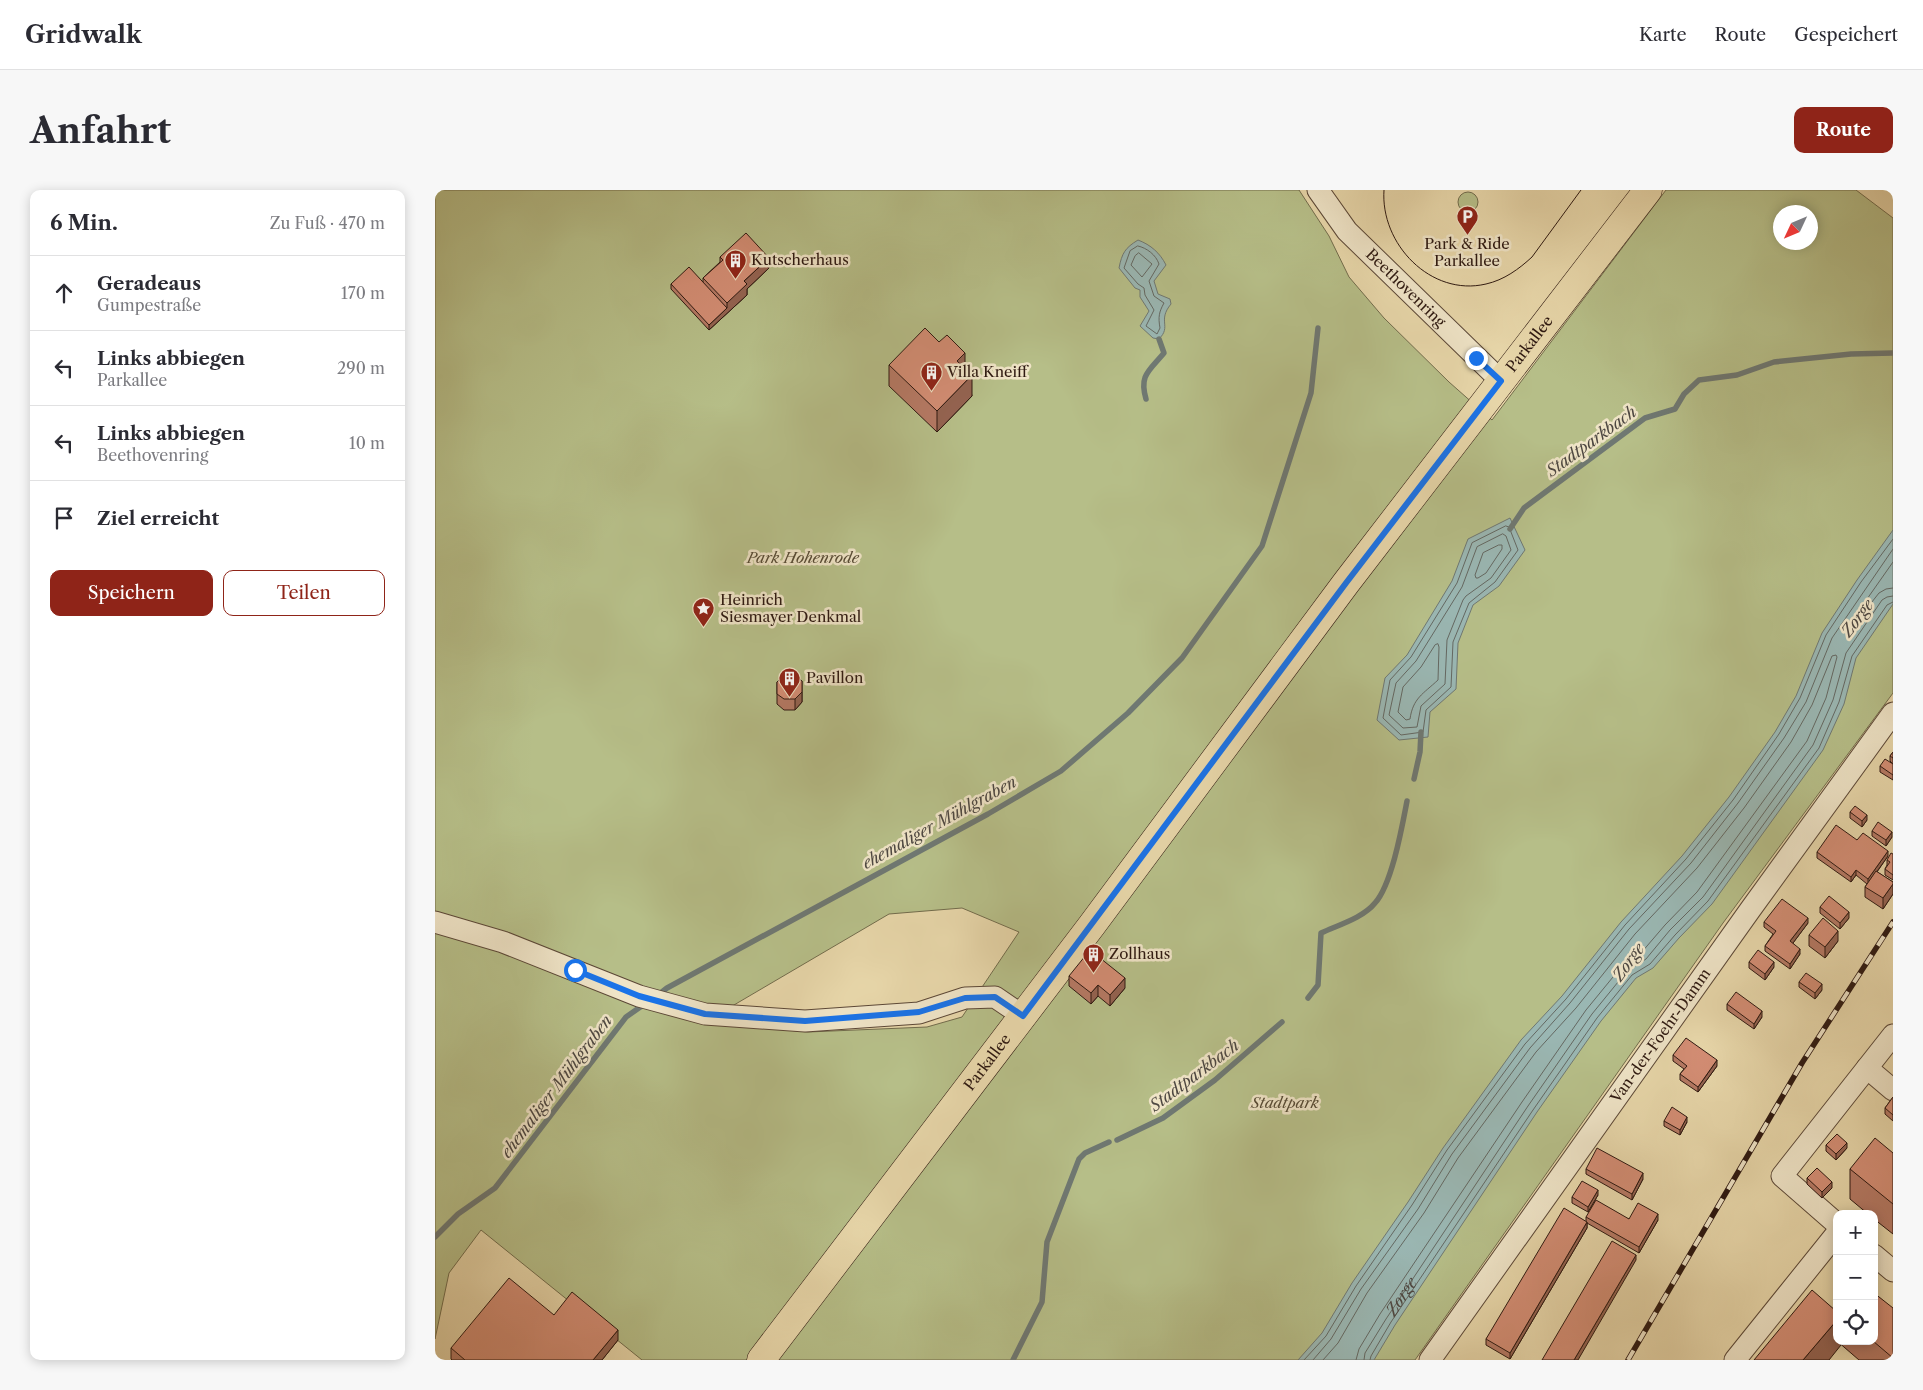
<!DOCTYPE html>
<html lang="de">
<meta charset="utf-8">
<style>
body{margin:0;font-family:"Libre Caslon Text",serif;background:#f7f7f7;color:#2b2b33}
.controls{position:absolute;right:15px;bottom:15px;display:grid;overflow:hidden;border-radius:10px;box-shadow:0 2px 12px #0003}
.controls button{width:45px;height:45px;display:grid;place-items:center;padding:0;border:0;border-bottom:1px solid #e1e1e2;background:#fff;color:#2b2b33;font:25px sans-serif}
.compass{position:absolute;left:1338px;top:15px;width:45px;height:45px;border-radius:50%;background:#fff;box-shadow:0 2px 12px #0003;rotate:226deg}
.stop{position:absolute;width:15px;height:15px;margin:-11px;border:4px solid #1a73e8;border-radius:50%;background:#fff}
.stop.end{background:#1a73e8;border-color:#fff;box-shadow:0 1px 5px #0008}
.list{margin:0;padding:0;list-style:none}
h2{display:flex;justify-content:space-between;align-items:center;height:65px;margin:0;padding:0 20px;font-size:21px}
h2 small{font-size:16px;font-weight:400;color:#7c7c81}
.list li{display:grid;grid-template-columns:32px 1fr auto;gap:15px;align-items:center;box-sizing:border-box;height:75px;padding:0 20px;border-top:1px solid #e1e1e2}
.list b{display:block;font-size:19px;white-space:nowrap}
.list p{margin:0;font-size:16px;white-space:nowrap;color:#7c7c81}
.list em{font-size:16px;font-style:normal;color:#7c7c81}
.actions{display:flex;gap:10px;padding:15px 20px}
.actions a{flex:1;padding:11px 0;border:1px solid #8f2418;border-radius:10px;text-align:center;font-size:18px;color:#8f2418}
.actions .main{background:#8f2418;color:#fff}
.icon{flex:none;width:28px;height:28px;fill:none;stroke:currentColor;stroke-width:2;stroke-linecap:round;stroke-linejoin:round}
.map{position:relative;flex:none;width:1458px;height:1170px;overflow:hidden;border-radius:10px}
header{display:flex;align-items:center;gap:30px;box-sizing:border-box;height:70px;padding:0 25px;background:#fff;border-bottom:1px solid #e1e1e2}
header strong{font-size:24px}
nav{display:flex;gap:28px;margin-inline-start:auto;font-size:18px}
.intro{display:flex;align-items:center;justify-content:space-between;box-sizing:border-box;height:120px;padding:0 30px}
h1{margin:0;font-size:35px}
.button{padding:12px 22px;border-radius:10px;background:#8f2418;color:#fff;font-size:18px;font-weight:700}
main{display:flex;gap:30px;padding:0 30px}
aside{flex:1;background:#fff;border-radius:10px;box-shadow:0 2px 12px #0003}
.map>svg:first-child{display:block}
.green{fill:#b6be88;stroke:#726c4c;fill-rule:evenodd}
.water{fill:#9ab7b3;stroke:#6f7872}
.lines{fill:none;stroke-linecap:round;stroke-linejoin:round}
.shore{stroke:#646862;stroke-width:1}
.stream{stroke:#6f7872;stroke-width:5.5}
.street-casing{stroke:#5c4837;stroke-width:23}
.primary-casing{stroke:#2e1911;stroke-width:29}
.street{stroke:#efe4c7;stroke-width:21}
.primary{stroke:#e7d6a9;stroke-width:28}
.tram{stroke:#2e1911;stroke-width:1}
.rail-casing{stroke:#2e1911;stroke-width:5.5}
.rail{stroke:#efe4c7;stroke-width:4;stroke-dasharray:11;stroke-linecap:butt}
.wall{fill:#b57964;stroke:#2e1911}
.shaded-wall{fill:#946351;stroke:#2e1911}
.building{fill:#d38d74;stroke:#2e1911}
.route{stroke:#1a73e8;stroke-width:6}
.labels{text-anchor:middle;stroke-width:5;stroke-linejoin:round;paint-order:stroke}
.poi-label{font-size:15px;fill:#2e1911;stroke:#efe4c7;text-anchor:start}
.street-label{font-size:15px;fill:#2e1911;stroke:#efe4c7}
.park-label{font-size:15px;font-style:italic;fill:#574b35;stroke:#efe4c7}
.water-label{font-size:16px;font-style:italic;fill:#4e4842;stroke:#efe4c7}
</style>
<header>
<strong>Gridwalk</strong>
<nav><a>Karte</a><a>Route</a><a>Gespeichert</a></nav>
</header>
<div class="intro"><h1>Anfahrt</h1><a class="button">Route</a></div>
<main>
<aside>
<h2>6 Min.<small>Zu Fuß · 470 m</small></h2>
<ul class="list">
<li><svg class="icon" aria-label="ahead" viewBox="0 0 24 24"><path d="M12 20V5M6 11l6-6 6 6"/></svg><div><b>Geradeaus</b><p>Gumpestraße</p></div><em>170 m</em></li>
<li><svg class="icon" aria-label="left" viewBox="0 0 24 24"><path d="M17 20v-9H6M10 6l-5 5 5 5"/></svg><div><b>Links abbiegen</b><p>Parkallee</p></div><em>290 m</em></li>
<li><svg class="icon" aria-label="left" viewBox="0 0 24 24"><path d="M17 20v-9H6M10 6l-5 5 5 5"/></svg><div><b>Links abbiegen</b><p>Beethovenring</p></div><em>10 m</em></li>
<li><svg class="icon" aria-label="arrive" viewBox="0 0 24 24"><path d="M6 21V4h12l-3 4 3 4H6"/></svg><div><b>Ziel erreicht</b></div></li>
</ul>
<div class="actions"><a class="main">Speichern</a><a>Teilen</a></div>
</aside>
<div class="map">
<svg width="1458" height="1170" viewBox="0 0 1458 1170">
<rect width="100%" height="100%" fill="#e7d6a9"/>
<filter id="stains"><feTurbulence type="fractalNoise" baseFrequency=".004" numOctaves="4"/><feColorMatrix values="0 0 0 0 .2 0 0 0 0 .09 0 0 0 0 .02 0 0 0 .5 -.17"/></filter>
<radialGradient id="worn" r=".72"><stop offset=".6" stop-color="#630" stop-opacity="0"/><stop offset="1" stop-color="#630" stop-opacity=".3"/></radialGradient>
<g class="green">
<path d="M0,0H864L894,46L914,87L949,128L1014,192L1057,230L1231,0H1421L1458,28V503L1288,733L980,1170H207L46,1040L14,1083L0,1149ZM1346,22H1376V52H1346ZM527,718L584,742L527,827L492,837L373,842L270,832L454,724Z"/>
<circle cx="1033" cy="12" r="10"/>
</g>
<g class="water">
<path d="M703,50C716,55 725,63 731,75L719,91L723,104L735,109L736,114C722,131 737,136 724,149L718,148L705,136L714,121L705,107V100L700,98L684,78C687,63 690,58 703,50Z"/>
<path d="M1075,328L1090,360L1064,396L1038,415L1023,453L1021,499L995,522L993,547L964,550L942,530L950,488L972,465L1017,391L1033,349Z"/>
<path d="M1458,340V414L1421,468L1409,514L1388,560L1277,714L1244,748L1218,778L1201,788L1166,831L1102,922L960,1135L939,1170H863L887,1143L917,1093L973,1012L1008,958L1086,850L1127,806L1186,732L1247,666L1294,607L1340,542L1361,506L1387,443L1422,390Z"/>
</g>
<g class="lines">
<g class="shore">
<path d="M703,56C712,58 721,65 724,74L714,91L719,106L729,113C724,122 723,127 725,138L722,144L711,136L719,120L710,105L709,98L703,94L689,78L695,61Z"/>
<path d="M704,63L717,74L707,87L696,75L700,66Z"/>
<path d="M1071,336L1074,337L1083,360L1060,392L1034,413L1018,452L1016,497L991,520L988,542L966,545L948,528L955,490L976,467L1022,393L1037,353Z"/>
<path d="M1068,344L1071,346L1076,360L1056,388L1031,406L1028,410L1012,450L1010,494L986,516L982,537L968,538L954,525L961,493L981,471L1027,397L1042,357Z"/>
<path d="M1064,355H1067V359L1051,383L1043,388H1041L1040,385L1048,363Z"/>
<path d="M1458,372L1425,419V421L1429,422L1444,403L1451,399L1458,398"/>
<path d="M1003,454L1004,457L1003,490C988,504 978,508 975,529L971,530L963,522L968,497L986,477L1000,455Z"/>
<path d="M869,1170L891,1146L921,1096L977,1015L1012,960L1090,854L1131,809L1190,735L1251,669L1298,610L1344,544L1365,508L1391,445L1426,392L1458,349"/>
<path d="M878,1170L896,1149L926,1099L983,1019L1017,964L1095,858L1135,813L1194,739L1256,673L1303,613L1349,548L1371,512L1397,448L1458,359"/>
<path d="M888,1170L903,1153L932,1103L989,1023L1023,968L1101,862L1141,818L1200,744L1262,678L1309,618L1356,552L1377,515L1397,466L1401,465L1402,467L1391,508L1372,551L1262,702L1230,735L1206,763L1187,776L1151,820L1087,912L945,1124L924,1159L921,1170"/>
<path id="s1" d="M929,1170L930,1163L951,1129L1093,916L1157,824L1192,781L1211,769L1235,740L1268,707L1378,555L1398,510L1411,463L1447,410L1452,407L1458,406"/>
<path d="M935,1170L936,1166L956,1132L1098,920L1162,828L1197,785L1215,774L1240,745L1273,711L1384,558L1404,512L1417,466L1452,415L1458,412"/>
</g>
<g class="stream">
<path d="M711,209C704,185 714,181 729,163L724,149"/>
<path d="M1075,339L1089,318L1210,228L1240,219L1249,204L1264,190L1302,185L1339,172L1416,164L1458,163"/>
<path d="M979,589L985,562L986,542"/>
<path d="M223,805L232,798L553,624L626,581L693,523L747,468L827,356L876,203L883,138"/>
<path d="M873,808L883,795L886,743C903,735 928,728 940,713C957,694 967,637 972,611"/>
<path d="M682,950L728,928L780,890L847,832"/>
<path d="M0,1047L23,1024L60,998L191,827L211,813"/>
<path d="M578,1170L607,1112L612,1052L644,969L650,963L674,952"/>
</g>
<defs>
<g id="street">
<path id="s2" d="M883,0L912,41L1066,191"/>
<path d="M0,732L68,752L204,806L270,824L370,831L484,823L530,808L560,807L588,826"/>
<path d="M1432,878L1458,900"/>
<path d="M1402,1034L1347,986L1458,845"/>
<path d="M1439,1065L1458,1081"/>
<path id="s3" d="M995,1170L1315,720L1458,523"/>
<path d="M1300,1170L1402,1043"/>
</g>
<g id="primary">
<path id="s4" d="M326,1170L657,735L911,393L1213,0"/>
</g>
</defs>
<use href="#street" class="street-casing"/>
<use href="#primary" class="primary-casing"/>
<use href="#street" class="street"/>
<use href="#primary" class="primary"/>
<path class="tram" d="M949,0C945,54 996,107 1051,94C1069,90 1084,79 1097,67L1146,0"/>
<defs>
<path id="rail" d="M1193,1170L1367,873L1458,732"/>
</defs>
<use href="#rail" class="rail-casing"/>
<use href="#rail" class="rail"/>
</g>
<g class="wall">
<path d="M285,67L334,78L312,99V105L274,140L236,99V94L268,93V88L285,72Z"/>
<path d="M454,175L530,178L537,206L502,242L454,196Z"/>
<path d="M367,491V512L360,520H349L342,514V492Z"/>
<path d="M1458,562V574L1455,571V566Z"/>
<path d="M1458,574V590L1445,582V576Z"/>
<path d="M1415,622L1432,630L1427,637L1415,628Z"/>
<path d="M1437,641L1457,647L1451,656L1437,646Z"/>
<path d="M1422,650L1453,666L1442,682L1458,692V704L1448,719L1430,707V697L1432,694L1421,685L1416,692L1382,668V662Z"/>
<path d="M1458,664V690L1450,685V679L1452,675V670Z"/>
<path d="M1385,717L1414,728L1405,739L1385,723Z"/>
<path d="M1329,732L1373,733L1358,753L1365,764L1355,779L1330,761V756L1338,744L1329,737Z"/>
<path d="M1374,745L1403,751L1390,768L1374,756Z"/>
<path d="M1314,772L1339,777L1330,790L1314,778Z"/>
<path d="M634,786L690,798L675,816L663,806L656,814L634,796Z"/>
<path d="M1364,792L1387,800L1380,809L1364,797Z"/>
<path d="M1292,814L1327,827L1319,839L1292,820Z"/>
<path d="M1238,865L1282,876L1263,902L1245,890V884L1249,879L1238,871Z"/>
<path d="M1458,907V931L1450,924V918Z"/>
<path d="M1229,931L1252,932L1245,945L1229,936Z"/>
<path d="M1391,955L1412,958L1401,970L1391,961Z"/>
<path d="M1458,963V1044L1439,1029V1024H1433L1415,1009V979Z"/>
<path d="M1151,979L1208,989L1197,1010L1151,984Z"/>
<path d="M1372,988L1397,998L1387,1008L1372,994Z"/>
<path d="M1163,1005L1153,1022L1137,1013V1007Z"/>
<path d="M1151,1027L1223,1030L1204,1063L1152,1033V1038L1075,1169L1051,1155V1149L1151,1032Z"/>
<path d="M1458,1118V1170H1424L1402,1151H1439Z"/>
<path d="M119,1125L183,1150L167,1170H17L16,1169V1158Z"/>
</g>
<g class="shaded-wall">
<path d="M334,68V78L312,99V105L274,140V135L292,118V113L309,91Z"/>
<path d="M530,163V184L522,171Z"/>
<path d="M537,185V206L502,242V221Z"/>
<path d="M367,502V512L360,520V509Z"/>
<path d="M1432,625V630L1427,637V631Z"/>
<path d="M1457,642V647L1451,656V650Z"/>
<path d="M1453,661V666L1433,694V689Z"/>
<path d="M1421,680V685L1416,692V687Z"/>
<path d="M1458,694V704L1448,719V708Z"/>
<path d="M1414,722V728L1405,739V733Z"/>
<path d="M1373,728V733L1355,757V751Z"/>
<path d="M1403,741V751L1390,768V757Z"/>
<path d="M1365,759V764L1355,779V774Z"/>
<path d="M1339,772V777L1330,790V784Z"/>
<path d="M690,788V798L675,816V805Z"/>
<path d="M1387,794V800L1380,809V803Z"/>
<path d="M663,795V806L656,814V803Z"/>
<path d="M1327,821V827L1319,839V834Z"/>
<path d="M1282,870V876L1263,902V897Z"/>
<path d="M1252,927V932L1245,945V940Z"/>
<path d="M1412,953V958L1401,970V964Z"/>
<path d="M1208,983V989L1197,1010V1004Z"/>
<path d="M1397,992V998L1387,1008V1002Z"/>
<path d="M1163,1000V1005L1153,1022V1017Z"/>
<path d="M1223,1024V1030L1204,1063V1057Z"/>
<path d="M1152,1032V1038L1075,1169V1163Z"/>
<path d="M1201,1065V1070L1143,1170H1139Z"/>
<path d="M1402,1130V1151H1406V1155L1394,1170H1368Z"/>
<path d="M183,1140V1150L167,1170H158Z"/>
</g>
<g class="building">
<path d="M311,43L334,68L309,91L312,94L292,113L268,88L288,70L285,67Z"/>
<path d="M254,77L292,118L274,135L236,94Z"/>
<path d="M490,138L504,152L512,145L530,163L522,171L537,185L502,221L454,175Z"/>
<path d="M358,484L367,491V502L360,509H349L342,504V492L349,485Z"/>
<path d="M1458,562V568L1455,566Z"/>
<path d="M1450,569L1458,574V585L1445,576Z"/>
<path d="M1420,616L1432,625L1427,631L1415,622Z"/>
<path d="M1443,632L1457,642L1451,650L1437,641Z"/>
<path d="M1401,635L1422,650L1428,643L1453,661L1433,689L1421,680L1416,687L1382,662Z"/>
<path d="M1456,663L1458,664V685L1450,679L1455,672L1452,670Z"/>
<path d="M1441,681L1458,692V694L1448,708L1430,697Z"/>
<path d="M1394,706L1414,722L1405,733L1385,717Z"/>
<path d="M1347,709L1373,728L1355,751L1365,759L1355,774L1330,756L1341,741L1329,732Z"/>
<path d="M1388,728L1403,741L1390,757L1374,745Z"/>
<path d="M655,760L690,788L675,805L663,795L656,803L634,786Z"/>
<path d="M1323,760L1339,772L1330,784L1314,772Z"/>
<path d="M1371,783L1387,794L1380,803L1364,792Z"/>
<path d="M1301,802L1327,821L1319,834L1292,814Z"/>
<path d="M1251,848L1282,870L1263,897L1245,884L1252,876L1238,865Z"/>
<path d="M1458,907V925L1450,918Z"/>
<path d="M1237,917L1252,927L1245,940L1229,931Z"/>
<path d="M1402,944L1412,953L1401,964L1391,955Z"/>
<path d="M1440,948L1458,963V1014L1415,979Z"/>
<path d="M1162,958L1208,983L1197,1004L1151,979Z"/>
<path d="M1382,978L1397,992L1387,1002L1372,988Z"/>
<path d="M1147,991L1163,1000L1153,1017L1137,1007Z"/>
<path d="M1161,1010L1194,1029L1203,1013L1223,1024L1204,1057L1151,1027Z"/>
<path d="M1129,1018L1152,1032L1075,1163L1051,1149Z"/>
<path d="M1177,1051L1201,1065L1139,1170H1107Z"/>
<path d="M74,1088L119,1125L137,1102L183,1140L158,1170H30L16,1158Z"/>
<path d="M1377,1100L1401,1121L1402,1120V1130L1368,1170H1319Z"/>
<path d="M1439,1103L1458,1118V1168L1438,1151H1439Z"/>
</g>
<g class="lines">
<path class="route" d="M140,780L204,806L270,824L370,831L484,822L530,808L560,807L588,826L911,393L1066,191L1041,168"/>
</g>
<defs>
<symbol id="parking-pin" viewBox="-11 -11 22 30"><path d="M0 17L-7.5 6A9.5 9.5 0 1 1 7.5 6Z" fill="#8f2418" stroke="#efe4c7"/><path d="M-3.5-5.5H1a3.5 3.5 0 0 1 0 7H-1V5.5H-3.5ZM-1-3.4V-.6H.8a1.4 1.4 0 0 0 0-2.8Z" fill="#fff"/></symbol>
<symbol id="building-pin" viewBox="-11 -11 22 30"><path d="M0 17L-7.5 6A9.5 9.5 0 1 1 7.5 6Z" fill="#8f2418" stroke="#efe4c7"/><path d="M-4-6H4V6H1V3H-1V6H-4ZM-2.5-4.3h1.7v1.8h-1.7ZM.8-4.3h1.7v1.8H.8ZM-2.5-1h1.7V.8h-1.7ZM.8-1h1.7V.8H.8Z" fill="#fff"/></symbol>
<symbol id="sight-pin" viewBox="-11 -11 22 30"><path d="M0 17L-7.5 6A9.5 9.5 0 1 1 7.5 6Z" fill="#8f2418" stroke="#efe4c7"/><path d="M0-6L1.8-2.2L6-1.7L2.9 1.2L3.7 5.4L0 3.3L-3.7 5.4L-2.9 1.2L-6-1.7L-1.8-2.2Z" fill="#fff"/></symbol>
</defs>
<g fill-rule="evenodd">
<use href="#parking-pin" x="1020" y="14" width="25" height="34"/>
<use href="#building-pin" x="288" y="58" width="25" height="34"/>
<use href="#building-pin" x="484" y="170" width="25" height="34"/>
<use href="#sight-pin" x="256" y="406" width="25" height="34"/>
<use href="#building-pin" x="342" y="476" width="25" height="34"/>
<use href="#building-pin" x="646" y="752" width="25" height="34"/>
</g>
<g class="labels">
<g class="poi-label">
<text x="1032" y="59" text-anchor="middle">Park &amp; Ride<tspan x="1032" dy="17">Parkallee</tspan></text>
<text x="316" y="75">Kutscherhaus</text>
<text x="512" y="187">Villa Kneiff</text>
<text x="285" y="415">Heinrich<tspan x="285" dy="17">Siesmayer Denkmal</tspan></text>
<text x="371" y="493">Pavillon</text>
<text x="674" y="769">Zollhaus</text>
</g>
<g class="street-label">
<text dy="5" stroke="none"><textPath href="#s2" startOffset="132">Beethovenring</textPath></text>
<text dy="5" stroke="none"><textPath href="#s4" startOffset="1274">Parkallee</textPath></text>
<text dy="5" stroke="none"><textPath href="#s3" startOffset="398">Van-der-Foehr-Damm</textPath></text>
<text dy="5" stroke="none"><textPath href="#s4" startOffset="374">Parkallee</textPath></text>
</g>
<g class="park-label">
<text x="368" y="373">Park Hohenrode</text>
<text x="850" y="918">Stadtpark</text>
</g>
<g class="water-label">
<text transform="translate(1156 251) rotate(-36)" y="6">Stadtparkbach</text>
<text transform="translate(1422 428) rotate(-53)" y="6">Zorge</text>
<text transform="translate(504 632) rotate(-29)" y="6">ehemaliger Mühlgraben</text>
<text transform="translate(1193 772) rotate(-54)" y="6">Zorge</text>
<text transform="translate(759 885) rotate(-37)" y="6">Stadtparkbach</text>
<text transform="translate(121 896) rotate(-53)" y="6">ehemaliger Mühlgraben</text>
<text dy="6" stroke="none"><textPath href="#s1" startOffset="74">Zorge</textPath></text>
</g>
</g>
<rect width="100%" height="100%" filter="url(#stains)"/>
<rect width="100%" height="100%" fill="url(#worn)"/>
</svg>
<div class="controls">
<button>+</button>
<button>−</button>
<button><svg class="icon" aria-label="locate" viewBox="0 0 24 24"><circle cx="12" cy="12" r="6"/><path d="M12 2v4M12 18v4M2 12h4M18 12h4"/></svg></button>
</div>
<svg class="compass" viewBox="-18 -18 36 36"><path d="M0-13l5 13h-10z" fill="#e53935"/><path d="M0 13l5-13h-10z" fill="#7c7c81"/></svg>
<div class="stop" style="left:140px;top:780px"></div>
<div class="stop end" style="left:1041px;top:168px"></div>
</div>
</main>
